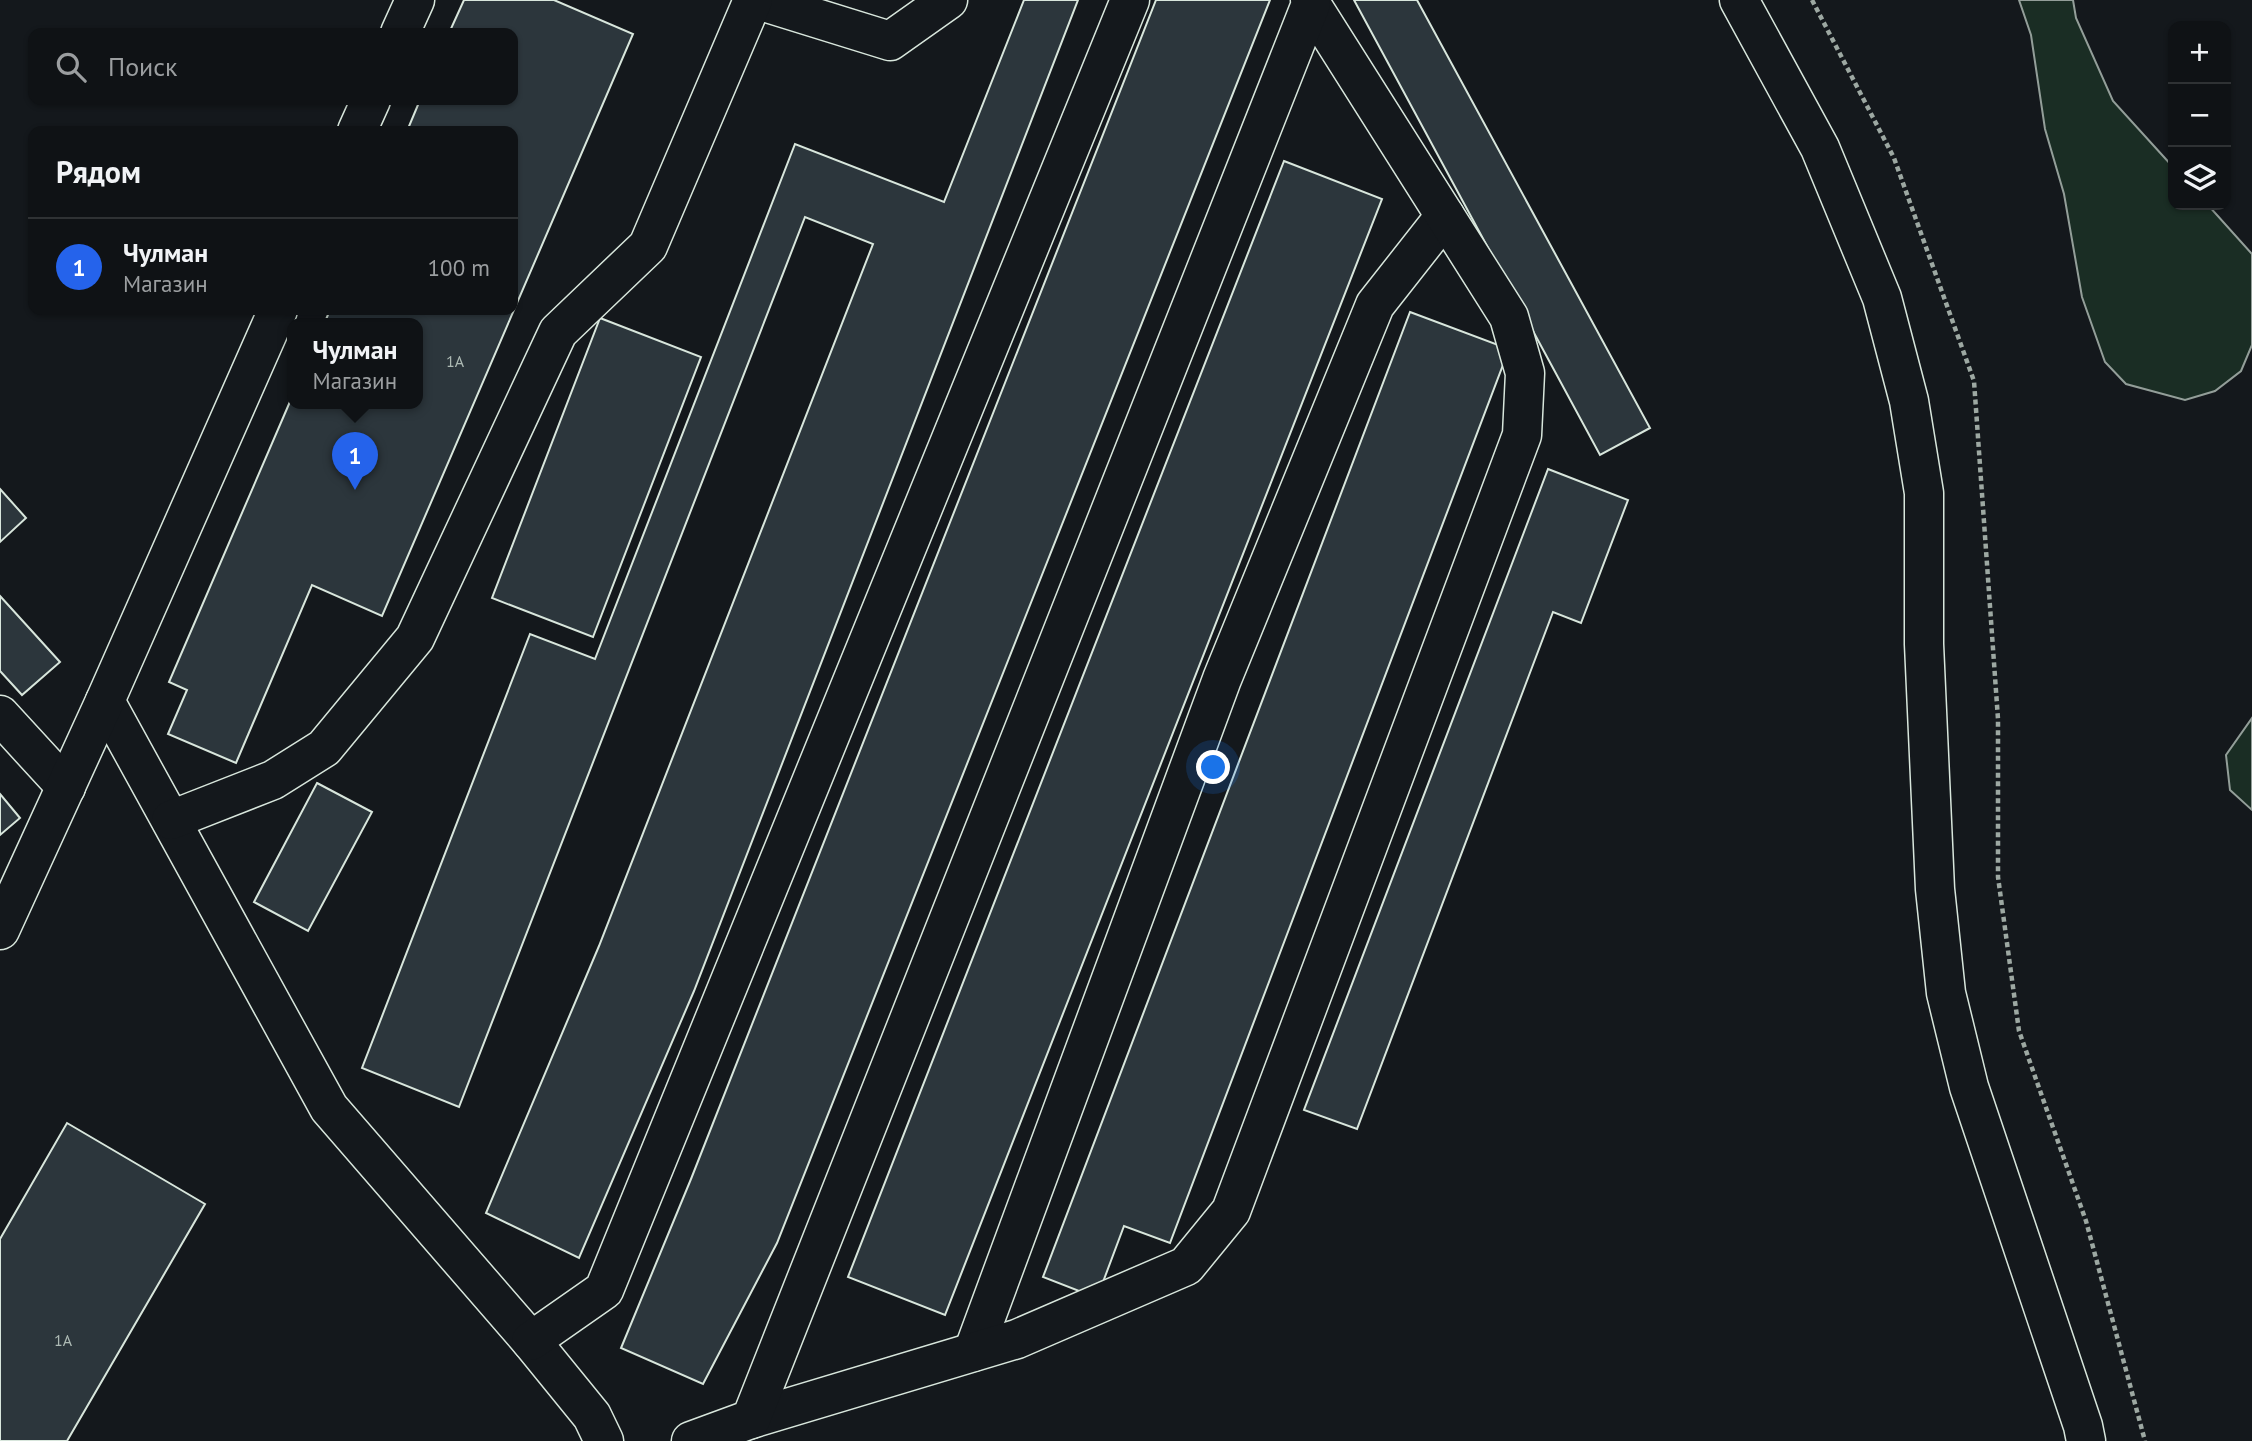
<!DOCTYPE html>
<html lang="ru">
<meta charset="utf-8">
<style>
body{margin:0;font-family:"PT Sans",sans-serif;background:#1d2022;color:#f1f3f6}
.controls{position:absolute;right:21px;top:21px;display:grid;overflow:hidden;border-radius:14px;box-shadow:0 2px 5px #0004}
.controls button{width:63px;height:63px;display:grid;place-items:center;padding:0;border:0;border-bottom:2px solid #2f3234;background:#0f1215;color:#f1f3f6;font:35px sans-serif}
.you{position:absolute;left:1214px;top:768px;width:24px;height:24px;margin:-18px;border:5px solid #fff;border-radius:50%;background:#1a73e8;box-shadow:0 0 0 10px #1a73e833}
.badge{display:grid;place-items:center;width:46px;height:46px;border-radius:50%;background:#2563eb;color:#fff;font-size:23px;font-weight:700}
.pin{position:absolute;translate:-50% -58px;filter:drop-shadow(0 2px 4px #0008)}
.pin::after{content:'';position:absolute;top:37px;width:24px;height:21px;background:inherit;clip-path:polygon(0 0,100% 0,50% 100%)}
.popup{position:absolute;left:287px;top:318px;width:136px;height:91px;box-sizing:border-box;display:grid;place-content:center;border-radius:14px;background:#0f1215;filter:drop-shadow(0 2px 5px #0005);font-size:23px;white-space:nowrap;color:#9b9ea0}
.popup b{font-size:26px;color:#f1f3f6}
.popup::after{content:'';position:absolute;left:50%;top:100%;margin-left:-14px;border:14px solid transparent;border-top-color:#0f1215}
.list{margin:0;padding:0;list-style:none}
h2{display:flex;justify-content:space-between;align-items:center;height:91px;margin:0;padding:0 28px;font-size:30px}
h2 small{font-size:23px;font-weight:400;color:#9b9ea0}
.list li{display:grid;grid-template-columns:46px 1fr auto;gap:21px;align-items:center;box-sizing:border-box;height:98px;padding:0 28px;border-top:2px solid #2f3234}
.list b{display:block;font-size:26px;white-space:nowrap}
.list p{margin:0;font-size:23px;white-space:nowrap;color:#9b9ea0}
.list em{font-size:23px;font-style:normal;color:#9b9ea0}
.icon{flex:none;width:38px;height:38px;fill:none;stroke:currentColor;stroke-width:2;stroke-linecap:round;stroke-linejoin:round}
.map{position:relative;flex:none;width:2252px;height:1441px;overflow:hidden}
.search{position:absolute;background:#0f1215;box-shadow:0 2px 5px #0004;left:28px;top:28px;width:490px;height:77px;display:flex;align-items:center;gap:18px;box-sizing:border-box;padding:0 24px;border-radius:14px;color:#9b9ea0;font-size:26px}
.panel{position:absolute;background:#0f1215;box-shadow:0 2px 5px #0004;left:28px;top:126px;width:490px;height:189px;border-radius:14px}
.map>svg:first-child{display:block}
.green{fill:#1a2d24;stroke:#939e99;stroke-width:2}
.building{fill:#2c363c;stroke:#d8e6dc;stroke-width:2}
.lines{fill:none;stroke-linecap:round;stroke-linejoin:round}
.minor-casing{stroke:#d8e6dc;stroke-width:41}
.path{stroke:#9da8a2;stroke-width:4.5;stroke-dasharray:5 3.5;stroke-linecap:butt}
.minor{stroke:#14181c;stroke-width:38}
.labels{text-anchor:middle;stroke-width:5;stroke-linejoin:round;paint-order:stroke}
.number-label{font-size:16px;fill:#adbab4}
</style>
<div class="map">
<svg width="2252" height="1441" viewBox="0 0 2252 1441">
<rect width="100%" height="100%" fill="#14181c"/>
<g class="green">
<path d="M2019,0H2073L2076,18L2113,101L2173,167V205H2208L2252,254V345L2241,371L2215,391L2185,400L2126,384L2105,362L2082,297L2064,194L2045,129L2031,35Z"/>
<path d="M2252,718V810L2230,790L2226,755Z"/>
</g>
<g class="building">
<path d="M464,0H554L633,34L382,616L312,585L236,763L168,734L187,690L169,682L292,397V404H418V324H324L330,310H513V131H407L420,100H513V33H449Z"/>
<path d="M1024,0H1078L694,991L579,1258L486,1213L599,946L873,244L805,217L459,1107L362,1068L530,634L595,659L795,144L944,202Z"/>
<path d="M1156,0H1270L777,1243L703,1384L621,1348L691,1179Z"/>
<path d="M1354,0H1417L1650,428L1600,455Z"/>
<path d="M1284,161L1382,199L945,1315L848,1277Z"/>
<path d="M1410,312L1509,349L1170,1243L1124,1226L1097,1298L1043,1277Z"/>
<path d="M600,318L701,357L593,637L492,598Z"/>
<path d="M1548,469L1628,500L1581,623L1553,612L1357,1129L1304,1110Z"/>
<path d="M0,489L26,518L0,542Z"/>
<path d="M0,596L60,662L22,695L0,671Z"/>
<path d="M317,783L372,812L308,931L254,902Z"/>
<path d="M0,794L20,818L0,835Z"/>
<path d="M67,1123L205,1204L67,1441H0V1239Z"/>
</g>
<g class="lines">
<defs>
<g id="minor">
<path d="M758,0L890,41L948,0"/>
<path d="M1739,0L1820,148L1882,298L1909,401L1924,493V644L1935,889L1946,993L1969,1087L2083,1426L2086,1441"/>
<path d="M400,33L415,0"/>
<path d="M357,131L371,100"/>
<path d="M105,701L329,1108L531,1341L592,1416L604,1441"/>
<path d="M0,715L66,787"/>
<path d="M171,820L273,780L324,748L415,638L558,332L648,246L753,0"/>
<path d="M0,930L105,701L278,310"/>
<path d="M531,1341L604,1290L1130,0"/>
<path d="M973,1352L1222,679L1375,305L1445,216"/>
<path d="M751,1419L1017,1339L1186,1266L1231,1211L1522,435L1525,373L1509,317L1311,4"/>
<path d="M691,1441L751,1419L1311,4L1310,0"/>
</g>
</defs>
<use href="#minor" class="minor-casing"/>
<path class="path" d="M1812,0L1894,158L1974,381L1998,719V877L2019,1031L2086,1221L2145,1441"/>
<use href="#minor" class="minor"/>
</g>
<g class="labels">
<g class="number-label">
<text x="455" y="367">1А</text>
<text x="63" y="1346">1А</text>
</g>
</g>
</svg>
<div class="controls">
<button>+</button>
<button>−</button>
<button><svg class="icon" aria-label="layers" viewBox="0 0 24 24"><path d="M12 4l9 5-9 5-9-5zM3 14l9 5 9-5"/></svg></button>
</div>
<div class="you"></div>
<div class="pin badge" style="left:355px;top:490px">1</div>
<div class="popup"><b>Чулман</b>Магазин</div>
<div class="search"><svg class="icon" aria-label="search" viewBox="0 0 24 24"><circle cx="10" cy="10" r="6"/><path d="M15 15l6 6"/></svg>Поиск</div>
<section class="panel">
<h2>Рядом<small></small></h2>
<ul class="list">
<li><span class="badge">1</span><div><b>Чулман</b><p>Магазин</p></div><em>100 m</em></li>
</ul>
</section>
</div>
